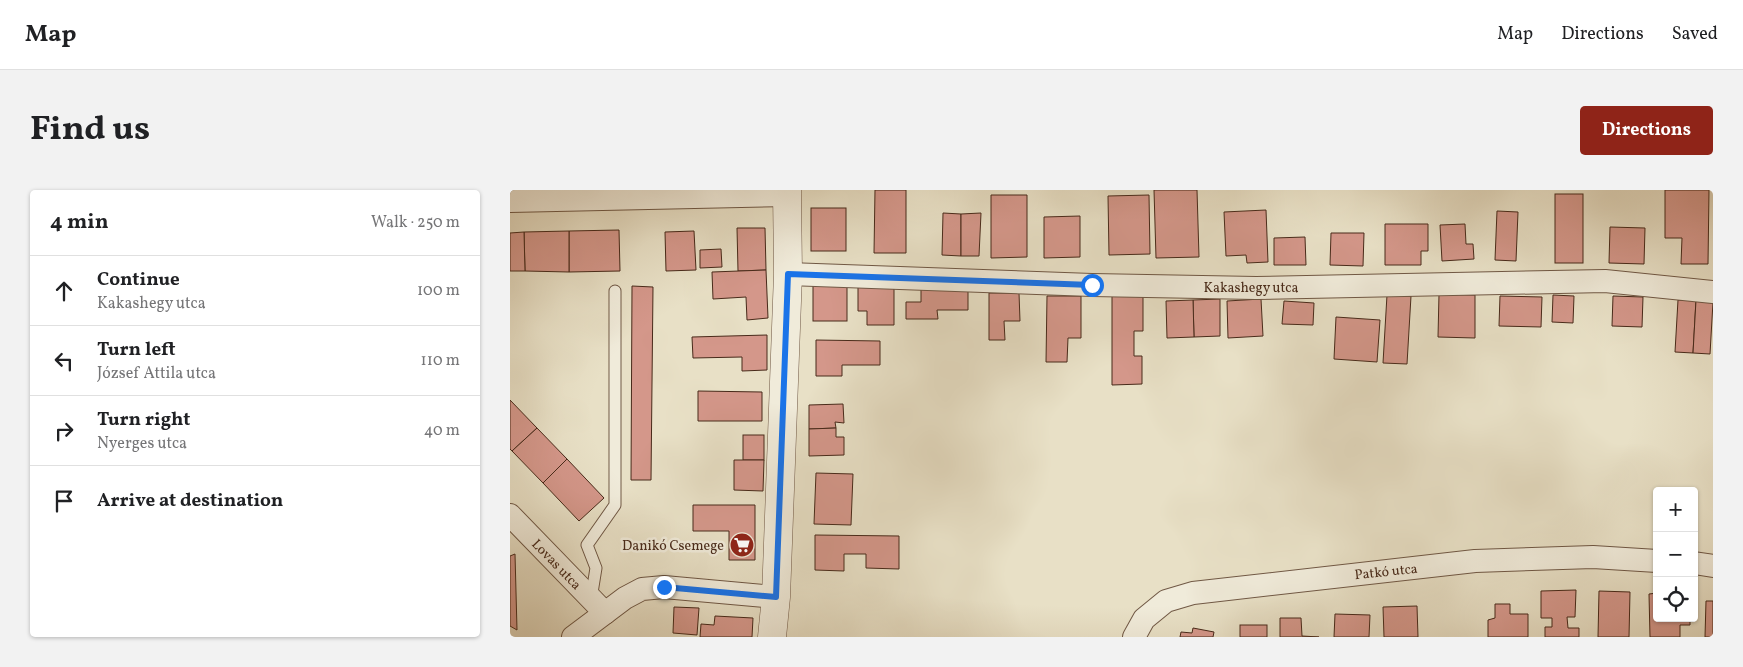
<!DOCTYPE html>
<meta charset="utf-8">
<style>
body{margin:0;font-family:Vollkorn,serif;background:#f2f2f2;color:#202124}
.controls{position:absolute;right:15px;bottom:15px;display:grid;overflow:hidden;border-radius:5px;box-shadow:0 1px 4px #0004}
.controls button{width:45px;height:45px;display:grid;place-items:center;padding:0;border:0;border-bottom:1px solid #e0e0e0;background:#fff;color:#202124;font:25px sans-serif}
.stop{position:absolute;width:15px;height:15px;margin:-11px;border:4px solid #1a73e8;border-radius:50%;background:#fff}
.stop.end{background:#1a73e8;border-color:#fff;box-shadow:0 1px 5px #0008}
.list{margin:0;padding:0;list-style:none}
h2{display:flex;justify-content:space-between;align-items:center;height:65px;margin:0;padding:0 20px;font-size:21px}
h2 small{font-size:16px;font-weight:400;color:#757577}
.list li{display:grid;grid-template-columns:32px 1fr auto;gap:15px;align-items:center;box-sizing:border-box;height:70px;padding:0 20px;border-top:1px solid #e0e0e0}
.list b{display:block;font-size:19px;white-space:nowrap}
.list p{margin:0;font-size:16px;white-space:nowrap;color:#757577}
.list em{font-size:16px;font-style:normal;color:#757577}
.icon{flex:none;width:28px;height:28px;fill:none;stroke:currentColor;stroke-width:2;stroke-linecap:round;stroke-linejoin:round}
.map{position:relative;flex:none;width:1203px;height:447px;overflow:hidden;border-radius:5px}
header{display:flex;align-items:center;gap:30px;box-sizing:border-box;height:70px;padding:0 25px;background:#fff;border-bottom:1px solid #e0e0e0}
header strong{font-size:24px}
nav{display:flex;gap:28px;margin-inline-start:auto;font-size:18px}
.intro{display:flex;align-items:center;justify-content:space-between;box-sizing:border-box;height:120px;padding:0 30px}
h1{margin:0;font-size:35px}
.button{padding:12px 22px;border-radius:5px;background:#8f2418;color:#fff;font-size:18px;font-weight:700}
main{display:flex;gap:30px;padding:0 30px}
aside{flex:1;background:#fff;border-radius:5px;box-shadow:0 1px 4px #0004}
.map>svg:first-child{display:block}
.building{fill:#d4978a;stroke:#482a1a}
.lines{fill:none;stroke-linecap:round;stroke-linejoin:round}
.service-casing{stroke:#705845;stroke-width:13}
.minor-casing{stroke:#705845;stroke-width:24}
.tertiary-casing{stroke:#705845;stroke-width:29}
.service{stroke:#f0ebda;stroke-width:11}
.minor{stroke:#f0ebda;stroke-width:22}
.tertiary{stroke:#f0ebda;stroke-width:28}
.route{stroke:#1a73e8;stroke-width:6}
.labels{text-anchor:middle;stroke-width:5;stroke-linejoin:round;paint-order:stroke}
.street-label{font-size:14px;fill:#482a1a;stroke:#f0ebda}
.poi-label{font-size:14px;fill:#482a1a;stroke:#f0ebda;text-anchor:end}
</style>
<header>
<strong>Map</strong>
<nav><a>Map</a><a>Directions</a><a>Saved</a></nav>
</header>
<div class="intro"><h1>Find us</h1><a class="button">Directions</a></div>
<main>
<aside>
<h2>4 min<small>Walk · 250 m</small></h2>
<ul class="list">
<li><svg class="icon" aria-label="ahead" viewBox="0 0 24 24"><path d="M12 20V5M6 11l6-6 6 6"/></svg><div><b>Continue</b><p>Kakashegy utca</p></div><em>100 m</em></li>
<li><svg class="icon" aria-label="left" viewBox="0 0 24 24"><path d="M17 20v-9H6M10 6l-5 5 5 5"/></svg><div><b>Turn left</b><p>József Attila utca</p></div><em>110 m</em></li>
<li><svg class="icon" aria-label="right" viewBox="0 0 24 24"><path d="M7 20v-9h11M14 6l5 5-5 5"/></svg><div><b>Turn right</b><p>Nyerges utca</p></div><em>40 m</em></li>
<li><svg class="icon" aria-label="arrive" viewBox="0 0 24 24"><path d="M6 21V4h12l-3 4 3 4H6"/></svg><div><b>Arrive at destination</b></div></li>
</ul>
</aside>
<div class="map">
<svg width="1203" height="447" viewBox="0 0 1203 447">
<rect width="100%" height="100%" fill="#e8e0c6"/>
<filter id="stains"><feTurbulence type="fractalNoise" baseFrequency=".004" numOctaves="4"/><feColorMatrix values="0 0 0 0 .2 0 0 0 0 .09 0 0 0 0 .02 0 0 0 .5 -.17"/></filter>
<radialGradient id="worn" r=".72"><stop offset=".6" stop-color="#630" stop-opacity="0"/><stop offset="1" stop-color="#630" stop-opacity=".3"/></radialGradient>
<g class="building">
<path d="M365,0H396V63H364Z"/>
<path d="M644,0H687L689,67L646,68Z"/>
<path d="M1155,0H1199L1198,74H1171L1172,48H1155Z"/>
<rect x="1045" y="4" width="28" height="69"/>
<path d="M481,5H517V67L481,68Z"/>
<path d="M639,5L640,64L599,65L598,6Z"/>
<rect x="301" y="18" width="35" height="43"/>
<path d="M756,20L758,72L737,73L736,65L716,66L714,22Z"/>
<path d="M987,21L1008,22L1006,71L985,70Z"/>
<path d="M433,23L451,24V66L432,65Z"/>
<path d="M471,23L469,66H451V24Z"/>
<path d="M570,26V67L534,68V27Z"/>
<path d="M875,34H918V61H911V75H875Z"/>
<path d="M955,34L956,54H963L964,69L932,71L930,35Z"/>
<path d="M1100,37L1135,38L1134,74L1099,73Z"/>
<path d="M227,38H255L256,80L228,81Z"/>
<path d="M109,40L110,81L59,82V41Z"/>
<path d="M59,41V82L15,81L14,42Z"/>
<path d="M184,41L186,80L156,81L155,42Z"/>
<path d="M14,42L15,81H0V43Z"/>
<path d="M821,43H854L853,76L820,75Z"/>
<path d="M795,47L796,75H764V48Z"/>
<path d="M211,59L212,77L190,78V60Z"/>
<path d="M256,80L258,128L237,130L236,107L203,109L202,82Z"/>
<rect x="303" y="95" width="34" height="36"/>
<path d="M122,96L143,97L141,290H121Z"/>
<path d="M348,97L384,98V135H357V121H348Z"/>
<path d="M411,97H458V120H427L428,129H396V112H411Z"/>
<path d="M479,103H509L510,131H494L495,150H479Z"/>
<path d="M929,104L965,105V148L928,147Z"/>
<path d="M877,105L901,106L897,174L873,173Z"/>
<path d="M1043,105L1064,106L1063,133L1042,132Z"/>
<path d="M537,106H571V148H558L557,172H536Z"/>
<path d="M602,106H633V141H624V166H632V194L602,195Z"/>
<path d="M990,106L1032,107L1031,137L989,136Z"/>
<path d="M1103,106L1133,107L1132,137L1102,136Z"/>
<path d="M710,109V146L684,147L683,110Z"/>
<path d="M751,109L753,146L718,148L717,111Z"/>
<path d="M683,110L684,147L657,148L656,111Z"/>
<path d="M1168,110H1186L1183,163L1165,162Z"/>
<path d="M1186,110L1203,112L1200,164L1183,163Z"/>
<path d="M774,111L804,113L803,135L772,134Z"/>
<path d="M826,127L870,130L867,172L824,169Z"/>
<path d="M257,145V180L232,181V167L183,168L182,147Z"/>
<path d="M306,150L370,151V175H332V186H306Z"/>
<path d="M188,201L252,202V231H188Z"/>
<path d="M0,210L27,238L2,261L0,259Z"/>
<path d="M333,214L334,233L325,232L326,238L299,239V215Z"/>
<path d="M27,238L57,269L33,293L2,261Z"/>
<path d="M326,238V247H334V265L299,266V239Z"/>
<rect x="233" y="245" width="21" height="25"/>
<path d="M57,269L94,308L69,331L33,293Z"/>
<path d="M224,270H254L253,301L224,300Z"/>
<path d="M306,283L343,284L341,335L304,334Z"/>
<path d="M183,315H245V370H219V341H183Z"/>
<path d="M305,345L389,346V379L356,378V364H334V381L305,380Z"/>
<path d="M5,364L7,440L0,436V366Z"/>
<path d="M1066,400L1065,427H1057L1058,438H1069V447H1035V437H1042V428H1031V401Z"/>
<path d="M1089,401L1120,402L1119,447H1088Z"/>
<path d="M1147,403V428H1180V435H1170V447H1140L1139,404Z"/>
<path d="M1196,411H1203V447H1195Z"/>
<path d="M985,414H1000V424H1018V447H978V430L985,428Z"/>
<path d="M907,416L908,447H874L873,417Z"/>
<path d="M164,417L189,418L187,445L163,443Z"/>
<path d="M825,424L860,425L859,447H824Z"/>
<path d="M205,426L243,428L242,447H190L191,434L204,435Z"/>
<path d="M770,428H791L792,446L809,447H770Z"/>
<rect x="730" y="435" width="27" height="12"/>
<path d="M683,438L704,442L703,447H670L671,442L682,443Z"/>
</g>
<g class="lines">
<defs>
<path id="service" d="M81,409L86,378L77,355L105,315V101"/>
<g id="minor">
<path d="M0,11L278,5"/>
<path d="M278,84L582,95L746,98L1095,91L1203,102"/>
<path d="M0,325L95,423"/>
<path d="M1184,373L1203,376"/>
<path d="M63,447L115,408L132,399L154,397L266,407"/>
<path d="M624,447L634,429L656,411L683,403L965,371L1083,367L1147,371"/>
</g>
<path id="tertiary" d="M262,447L266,407L278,84L277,0"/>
</defs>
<use href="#service" class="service-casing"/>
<use href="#minor" class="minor-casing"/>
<use href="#tertiary" class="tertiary-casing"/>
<use href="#service" class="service"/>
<use href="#minor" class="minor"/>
<use href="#tertiary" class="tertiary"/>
</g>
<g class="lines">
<path class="route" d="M154,397L266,407L278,84L582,95"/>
</g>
<defs>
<symbol id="supermarket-disc" viewBox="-11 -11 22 22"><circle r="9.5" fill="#8f2418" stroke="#f0ebda"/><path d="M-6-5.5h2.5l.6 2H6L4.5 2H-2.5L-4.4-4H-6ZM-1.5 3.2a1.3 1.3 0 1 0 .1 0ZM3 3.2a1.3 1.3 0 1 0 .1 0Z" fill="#fff"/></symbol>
</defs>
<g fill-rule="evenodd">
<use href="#supermarket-disc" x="218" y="341" width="28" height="28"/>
</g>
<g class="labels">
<g class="street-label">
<text x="741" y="102">Kakashegy utca</text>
<text transform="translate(47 374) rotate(46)" y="5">Lovas utca</text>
<text transform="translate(876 381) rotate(-6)" y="5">Patkó utca</text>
</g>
<g class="poi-label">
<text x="214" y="360">Danikó Csemege</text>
</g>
</g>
<rect width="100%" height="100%" filter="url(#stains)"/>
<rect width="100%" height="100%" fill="url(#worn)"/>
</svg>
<div class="controls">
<button>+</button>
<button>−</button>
<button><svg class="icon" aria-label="locate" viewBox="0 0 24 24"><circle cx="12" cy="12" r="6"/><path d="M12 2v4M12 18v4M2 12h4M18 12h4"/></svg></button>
</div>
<div class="stop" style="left:582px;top:95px"></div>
<div class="stop end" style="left:154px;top:397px"></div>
</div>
</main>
